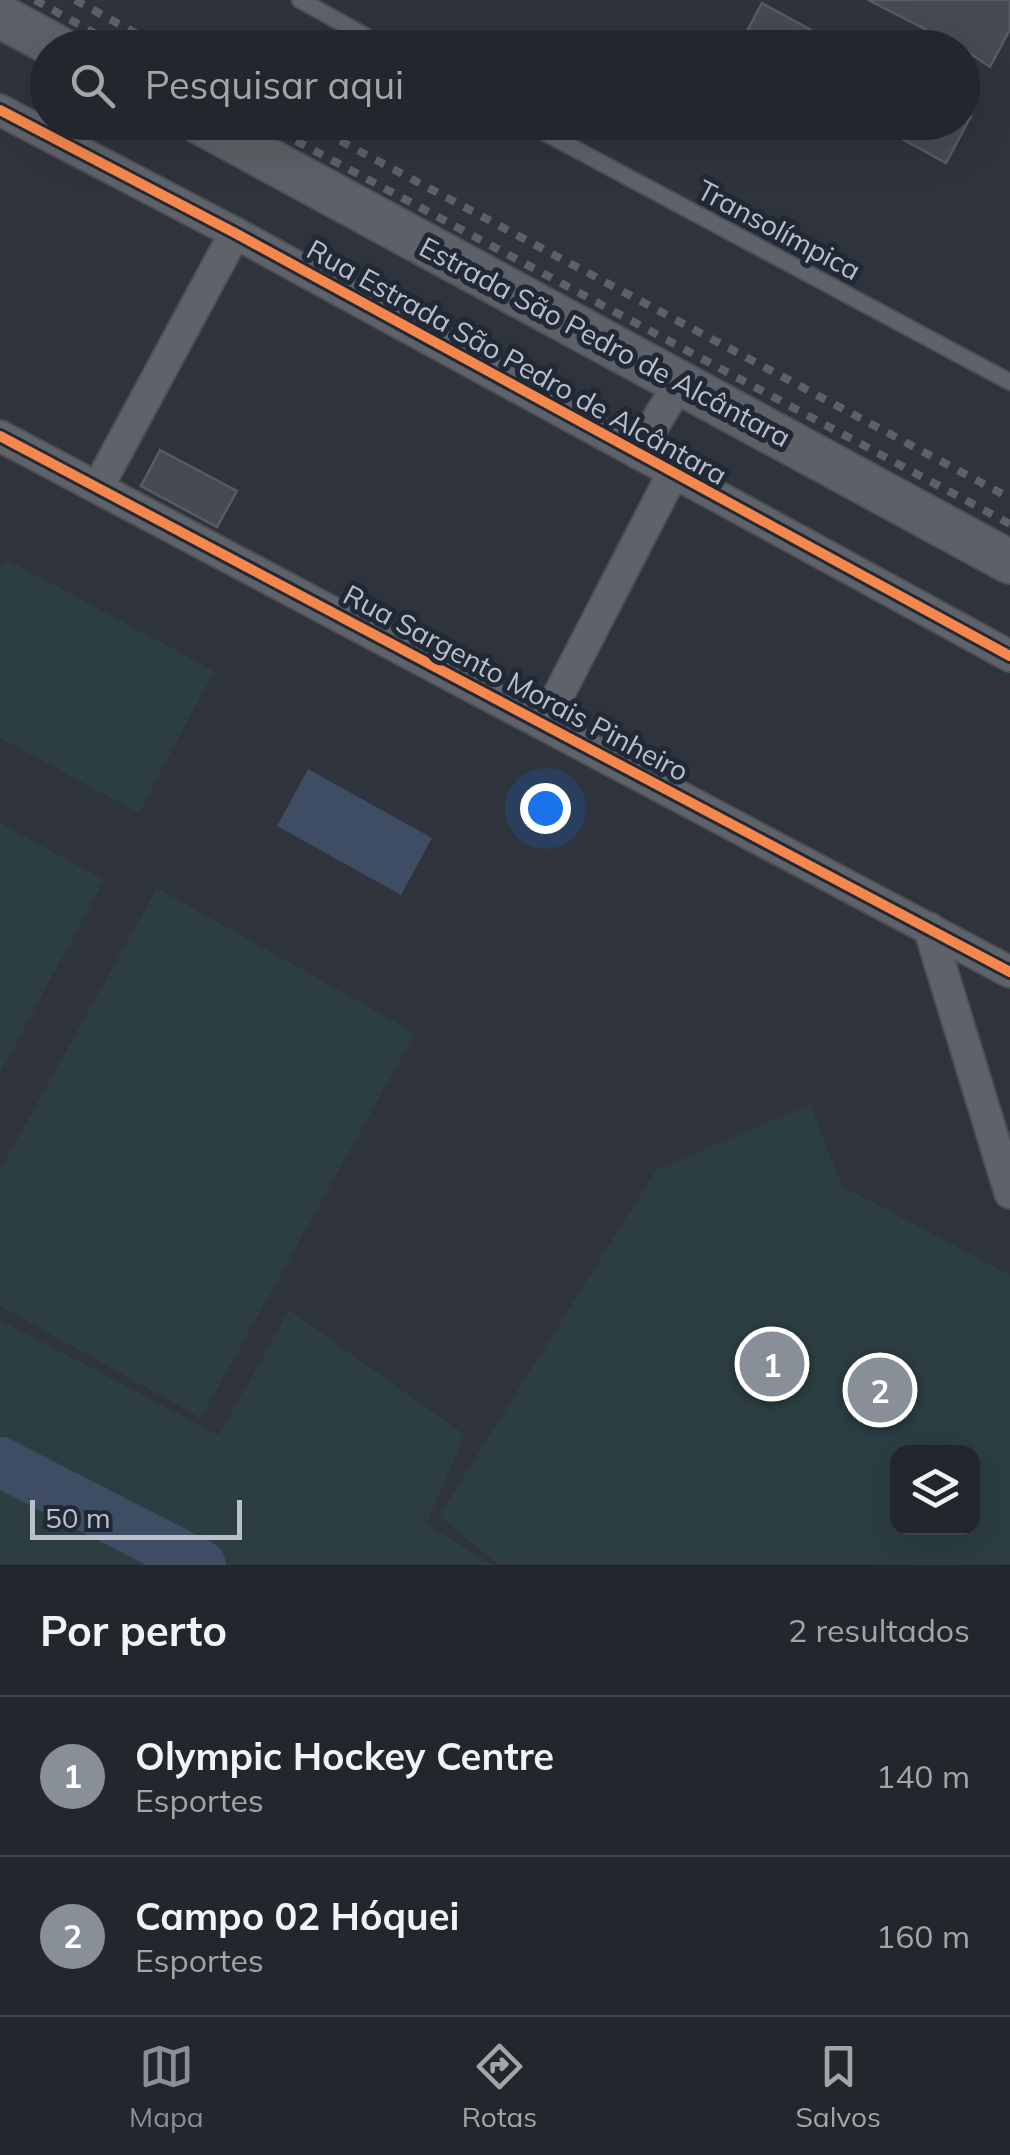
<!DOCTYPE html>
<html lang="pt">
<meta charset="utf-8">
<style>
body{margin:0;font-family:Mulish,sans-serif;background:#2b2e34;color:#f1f3f6}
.controls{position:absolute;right:30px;bottom:30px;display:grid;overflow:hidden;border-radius:20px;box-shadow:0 10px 40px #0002}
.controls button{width:90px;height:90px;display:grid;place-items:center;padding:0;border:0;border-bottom:2px solid #404348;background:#23262c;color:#f1f3f6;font:50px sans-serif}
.scale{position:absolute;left:30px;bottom:25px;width:212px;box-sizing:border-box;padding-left:10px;border:5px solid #bac0cb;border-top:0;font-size:28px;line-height:35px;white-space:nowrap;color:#bac0cb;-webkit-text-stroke:8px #212936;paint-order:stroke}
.you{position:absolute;left:545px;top:808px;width:35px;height:35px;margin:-25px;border:8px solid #fff;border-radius:50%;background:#1a73e8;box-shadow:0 0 0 15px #1a73e833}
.badge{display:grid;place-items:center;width:65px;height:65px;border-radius:50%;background:#898f99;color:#fff;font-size:32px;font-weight:700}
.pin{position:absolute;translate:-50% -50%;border:5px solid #fff;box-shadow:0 2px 10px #0006}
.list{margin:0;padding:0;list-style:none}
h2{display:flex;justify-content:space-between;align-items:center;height:130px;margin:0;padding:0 40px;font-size:42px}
h2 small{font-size:32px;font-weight:400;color:#a3a5a9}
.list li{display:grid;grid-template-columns:65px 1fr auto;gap:30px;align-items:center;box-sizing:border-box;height:160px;padding:0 40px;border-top:2px solid #404348}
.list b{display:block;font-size:38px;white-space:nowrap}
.list p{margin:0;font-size:32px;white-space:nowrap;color:#a3a5a9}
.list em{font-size:32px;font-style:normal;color:#a3a5a9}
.icon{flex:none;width:55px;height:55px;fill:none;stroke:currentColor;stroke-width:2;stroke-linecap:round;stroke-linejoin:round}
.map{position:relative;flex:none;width:1010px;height:1565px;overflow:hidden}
.search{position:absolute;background:#23262c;box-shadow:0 10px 40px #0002;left:30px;right:30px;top:30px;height:110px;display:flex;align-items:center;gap:25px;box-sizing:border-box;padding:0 35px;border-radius:55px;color:#a3a5a9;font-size:38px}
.sheet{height:450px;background:#23262c}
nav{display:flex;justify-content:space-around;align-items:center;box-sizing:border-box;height:140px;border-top:2px solid #404348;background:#23262c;font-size:28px;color:#a3a5a9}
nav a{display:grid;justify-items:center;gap:5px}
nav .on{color:#898f99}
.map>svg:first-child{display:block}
.green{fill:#2c3e42;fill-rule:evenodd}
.water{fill:#3e4d64}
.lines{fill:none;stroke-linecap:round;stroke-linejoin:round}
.river{stroke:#3e4d64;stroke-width:50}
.building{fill:#474a51;stroke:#575b63;stroke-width:2.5}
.lane-casing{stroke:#4b4e54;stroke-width:19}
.street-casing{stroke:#4b4e54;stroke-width:34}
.secondary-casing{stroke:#4c5058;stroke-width:46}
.lane{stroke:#5f6269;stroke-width:15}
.street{stroke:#5f6269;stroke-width:30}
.secondary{stroke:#5d6167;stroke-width:42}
.rail{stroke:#5d6166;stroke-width:8;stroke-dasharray:10 10;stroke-linecap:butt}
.cycleway-casing{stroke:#212936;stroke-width:16}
.cycleway{stroke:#f5874c;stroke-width:10}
.labels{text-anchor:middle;stroke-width:10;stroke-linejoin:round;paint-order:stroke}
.street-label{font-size:28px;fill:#bac0cb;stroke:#212936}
</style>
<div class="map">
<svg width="1010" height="1565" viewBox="0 0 1010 1565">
<rect width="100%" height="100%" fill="#2f333b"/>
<g class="green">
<path d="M6,559L214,671L139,813L0,738V571Z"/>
<path d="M0,823L104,880L0,1073Z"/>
<path d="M157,888L415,1033L201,1418L0,1306V1170Z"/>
<path d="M810,1104L842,1186L1010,1275V1565H498L439,1516L656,1170ZM898,1452H972V1528H898Z"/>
<path d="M289,1310L465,1435L426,1524L493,1565H0V1320L219,1435Z"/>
</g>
<path class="water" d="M308,769L432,838L401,895L277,826Z"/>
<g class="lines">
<path class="river" d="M0,1462L201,1565"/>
</g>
<g class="building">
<path d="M868,0H1010V29L990,67L962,48Z"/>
<path d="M762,3L844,48H738Z"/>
<path d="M962,111L971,116L946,163L871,122H962Z"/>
<path d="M160,450L237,491L217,527L141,486Z"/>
</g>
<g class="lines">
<defs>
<g id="lane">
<path d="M300,0L387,48"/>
<path d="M525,122L1010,382"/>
</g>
<g id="street">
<path d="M0,110L235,233L1010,656"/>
<path d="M0,436L1010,972"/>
<path d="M637,453L680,382"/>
<path d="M98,487L235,233"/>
<path d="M544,723L673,473"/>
<path d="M929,928L1010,1193"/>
</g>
<g id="secondary">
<path d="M0,16L59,48"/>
<path d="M199,122L1010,562"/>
</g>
</defs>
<use href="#lane" class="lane-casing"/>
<use href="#street" class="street-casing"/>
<use href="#secondary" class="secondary-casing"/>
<use href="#lane" class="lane"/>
<use href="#street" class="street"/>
<use href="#secondary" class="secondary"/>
<g class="rail">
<path d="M35,0L121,48"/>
<path d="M75,0L163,48"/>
<path d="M261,122L1010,524"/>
<path d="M305,122L1010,498"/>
</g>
<defs>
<g id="cycleway">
<path d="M0,110L235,233L1010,656"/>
<path d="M0,436L1010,972"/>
</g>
</defs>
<use href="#cycleway" class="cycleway-casing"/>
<use href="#cycleway" class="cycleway"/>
</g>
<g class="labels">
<g class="street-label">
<text transform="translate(779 230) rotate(28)" y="10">Transolímpica</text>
<text transform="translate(605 342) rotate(28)" y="10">Estrada São Pedro de Alcântara</text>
<text transform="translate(517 362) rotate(29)" y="10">Rua Estrada São Pedro de Alcântara</text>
<text transform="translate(516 683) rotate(28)" y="10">Rua Sargento Morais Pinheiro</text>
</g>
</g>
</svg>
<div class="controls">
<button><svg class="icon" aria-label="layers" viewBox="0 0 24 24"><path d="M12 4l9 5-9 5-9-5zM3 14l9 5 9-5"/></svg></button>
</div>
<div class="scale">50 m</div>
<div class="you"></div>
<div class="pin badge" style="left:772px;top:1364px">1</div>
<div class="pin badge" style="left:880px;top:1390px">2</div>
<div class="search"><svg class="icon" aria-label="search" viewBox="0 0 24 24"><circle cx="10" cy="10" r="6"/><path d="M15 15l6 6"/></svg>Pesquisar aqui</div>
</div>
<section class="sheet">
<h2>Por perto<small>2 resultados</small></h2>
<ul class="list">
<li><span class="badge">1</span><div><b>Olympic Hockey Centre</b><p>Esportes</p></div><em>140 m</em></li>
<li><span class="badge">2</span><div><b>Campo 02 Hóquei</b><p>Esportes</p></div><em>160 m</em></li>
</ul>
</section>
<nav>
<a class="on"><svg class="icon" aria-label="map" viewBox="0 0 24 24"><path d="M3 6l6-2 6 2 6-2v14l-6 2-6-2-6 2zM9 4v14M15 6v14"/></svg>Mapa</a>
<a><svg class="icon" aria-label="directions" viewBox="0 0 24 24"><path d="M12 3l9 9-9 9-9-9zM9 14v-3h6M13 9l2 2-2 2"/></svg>Rotas</a>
<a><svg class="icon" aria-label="saved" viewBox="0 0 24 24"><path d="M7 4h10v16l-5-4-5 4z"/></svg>Salvos</a>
</nav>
